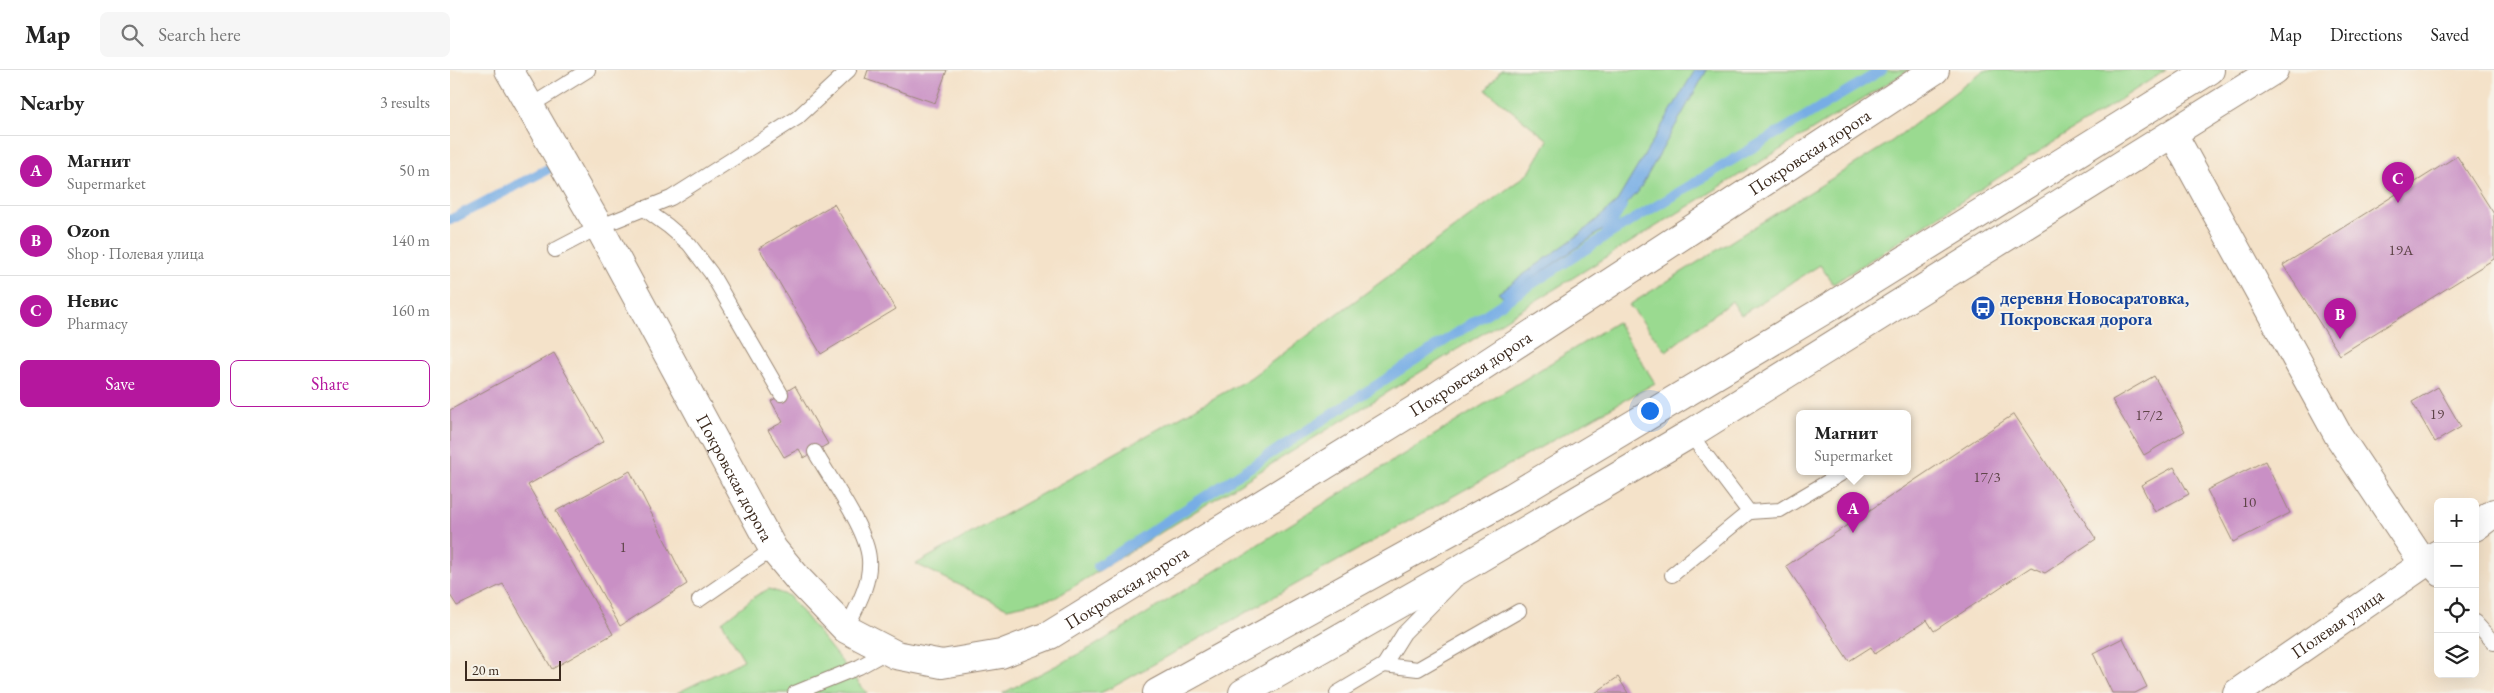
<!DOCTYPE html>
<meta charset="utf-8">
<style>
body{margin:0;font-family:"EB Garamond",serif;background:#f6f6f6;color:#222}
.controls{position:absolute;right:15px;bottom:15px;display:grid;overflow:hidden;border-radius:8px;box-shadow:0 5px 20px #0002}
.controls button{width:45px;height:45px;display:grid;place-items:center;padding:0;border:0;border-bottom:1px solid #e0e0e0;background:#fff;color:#222;font:25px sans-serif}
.scale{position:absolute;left:15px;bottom:12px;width:96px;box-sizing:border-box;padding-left:5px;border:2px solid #3b2a1e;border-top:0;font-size:14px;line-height:18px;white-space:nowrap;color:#3b2a1e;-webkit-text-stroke:4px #f7f3e8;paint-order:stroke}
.you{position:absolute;left:1199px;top:340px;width:18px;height:18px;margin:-12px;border:4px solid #fff;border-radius:50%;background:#1a73e8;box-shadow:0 0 0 8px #1a73e833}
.badge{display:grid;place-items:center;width:32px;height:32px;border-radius:50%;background:#b5179e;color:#fff;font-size:16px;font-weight:700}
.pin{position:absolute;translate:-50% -41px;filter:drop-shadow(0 1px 2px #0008)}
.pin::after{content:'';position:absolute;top:26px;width:18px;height:15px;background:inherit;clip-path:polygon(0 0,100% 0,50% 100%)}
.popup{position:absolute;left:1346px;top:340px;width:115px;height:65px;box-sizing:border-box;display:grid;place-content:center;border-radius:8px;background:#fff;filter:drop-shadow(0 1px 4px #0005);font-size:16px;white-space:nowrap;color:#767676}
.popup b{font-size:19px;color:#222}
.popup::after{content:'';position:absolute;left:50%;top:100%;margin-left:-10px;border:10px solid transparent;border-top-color:#fff}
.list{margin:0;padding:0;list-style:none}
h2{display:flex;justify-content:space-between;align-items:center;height:65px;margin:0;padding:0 20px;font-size:21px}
h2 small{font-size:16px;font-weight:400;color:#767676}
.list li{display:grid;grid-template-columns:32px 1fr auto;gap:15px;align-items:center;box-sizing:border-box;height:70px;padding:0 20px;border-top:1px solid #e0e0e0}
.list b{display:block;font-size:19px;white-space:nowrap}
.list p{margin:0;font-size:16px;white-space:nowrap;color:#767676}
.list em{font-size:16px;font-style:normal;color:#767676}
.actions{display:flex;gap:10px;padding:15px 20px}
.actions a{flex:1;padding:11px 0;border:1px solid #b5179e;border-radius:8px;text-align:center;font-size:18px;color:#b5179e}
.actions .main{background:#b5179e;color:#fff}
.icon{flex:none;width:28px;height:28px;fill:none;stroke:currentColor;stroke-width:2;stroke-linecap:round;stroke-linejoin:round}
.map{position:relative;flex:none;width:2044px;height:623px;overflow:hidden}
header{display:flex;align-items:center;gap:30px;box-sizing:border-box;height:70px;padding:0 25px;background:#fff;border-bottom:1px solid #e0e0e0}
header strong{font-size:24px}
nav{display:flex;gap:28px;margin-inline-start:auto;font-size:18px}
.search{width:350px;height:45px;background:#f6f6f6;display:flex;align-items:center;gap:12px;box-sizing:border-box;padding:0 18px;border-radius:8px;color:#767676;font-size:19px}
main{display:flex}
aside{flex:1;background:#fff}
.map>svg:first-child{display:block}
.green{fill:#9ada90;stroke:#6a8257}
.water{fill:#77ade5;stroke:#596c82}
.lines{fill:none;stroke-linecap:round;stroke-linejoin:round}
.stream{stroke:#77ade5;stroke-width:10}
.building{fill:#c990c5}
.service-casing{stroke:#988674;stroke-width:16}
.minor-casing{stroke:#988674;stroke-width:30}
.secondary-casing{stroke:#988674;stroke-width:30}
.service{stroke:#fff;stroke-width:14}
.minor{stroke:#fff;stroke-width:28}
.secondary{stroke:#fff;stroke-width:28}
.labels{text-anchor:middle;stroke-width:4;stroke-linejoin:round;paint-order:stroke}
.number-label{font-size:15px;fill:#5e4448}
.street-label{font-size:18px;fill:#3b2a1e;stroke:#f7f3e8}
.transit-label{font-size:18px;font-weight:bold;fill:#164399;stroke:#f7f3e8;text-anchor:start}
</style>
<header>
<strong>Map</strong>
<div class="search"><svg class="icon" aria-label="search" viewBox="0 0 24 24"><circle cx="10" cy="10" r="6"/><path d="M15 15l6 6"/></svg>Search here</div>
<nav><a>Map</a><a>Directions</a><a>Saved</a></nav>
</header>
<main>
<aside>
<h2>Nearby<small>3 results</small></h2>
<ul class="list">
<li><span class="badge">A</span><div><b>Магнит</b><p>Supermarket</p></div><em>50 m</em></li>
<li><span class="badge">B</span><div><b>Ozon</b><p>Shop · Полевая улица</p></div><em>140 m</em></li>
<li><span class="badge">C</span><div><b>Невис</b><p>Pharmacy</p></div><em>160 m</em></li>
</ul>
<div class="actions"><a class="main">Save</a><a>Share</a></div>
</aside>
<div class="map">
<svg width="2044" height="623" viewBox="0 0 2044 623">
<rect width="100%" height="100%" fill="#f7f3e8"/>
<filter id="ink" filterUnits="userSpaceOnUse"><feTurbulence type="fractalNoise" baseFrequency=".02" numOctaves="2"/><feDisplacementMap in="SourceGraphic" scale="10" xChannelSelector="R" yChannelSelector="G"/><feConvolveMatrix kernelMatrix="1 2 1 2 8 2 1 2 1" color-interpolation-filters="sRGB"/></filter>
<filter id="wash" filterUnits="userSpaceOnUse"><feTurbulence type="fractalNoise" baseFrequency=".0096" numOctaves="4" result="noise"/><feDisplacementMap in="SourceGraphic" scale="20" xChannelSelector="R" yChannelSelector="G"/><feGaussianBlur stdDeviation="1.12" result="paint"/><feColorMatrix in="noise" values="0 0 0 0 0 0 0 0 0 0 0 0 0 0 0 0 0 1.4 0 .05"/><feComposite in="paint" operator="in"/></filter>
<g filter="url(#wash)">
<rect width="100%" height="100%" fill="#f4e2c9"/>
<g class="green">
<path d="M1051,0H1246L1166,133L1130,164L1049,223L1054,228L1154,159L1187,122L1257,0H1459L605,528L557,538L466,494L800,308L1079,103L1098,70L1036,20Z"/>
<path d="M1534,0H1716L1383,214L1370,195L1291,245L1282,231L1216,281L1179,235L1442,71Z"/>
<path d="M1167,252L1205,313L663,617L650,623H553L644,576Z"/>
<path d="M319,519L339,526L417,623H227L294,590L272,552L307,525Z"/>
</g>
<path class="water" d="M1245,0H1257L1188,122L1154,159L1054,228L1048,223L1130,164L1166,133Z"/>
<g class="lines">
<g class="stream">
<path d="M0,150L98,99"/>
<path d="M1154,168L1172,135"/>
<path d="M648,496L1153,168L1432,0"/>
</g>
</g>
<g id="blocks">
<g class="building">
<path d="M418,0H497L485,33L415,9Z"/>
<path d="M2007,86L2044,144V189L1890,285L1833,195Z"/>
<path d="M384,134L446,239L371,284L309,178Z"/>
<path d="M104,283L154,371L78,415L163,564L102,599L53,514L7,536L0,525V340Z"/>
<path d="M1704,306L1735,361L1694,385L1662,330Z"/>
<path d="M345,316L378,374L354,388L349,379L334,387L318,360L333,352L321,331Z"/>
<path d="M1988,317L2011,357L1985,372L1962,332Z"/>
<path d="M1564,344L1646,469L1595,503L1581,497L1484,561L1477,550L1425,584L1421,577L1399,591L1336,496Z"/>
<path d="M1815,391L1840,443L1783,472L1757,420Z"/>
<path d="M1724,397L1739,424L1705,442L1691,415Z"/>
<path d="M180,401L237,514L170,556L106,441Z"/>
<path d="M1673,568L1697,617L1685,623H1662L1643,583Z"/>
<path d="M1168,607L1178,623H1145Z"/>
</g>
</g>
</g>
<g filter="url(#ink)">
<use href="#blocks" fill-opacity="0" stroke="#988674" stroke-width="1"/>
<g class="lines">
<defs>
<g id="service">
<path d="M80,36L138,0"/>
<path d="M193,138L218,156L239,174L261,203L331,324"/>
<path d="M105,180L149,157L221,128L347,48L399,0"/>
<path d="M365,382C380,409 417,459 419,489C421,514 406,538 396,559"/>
<path d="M1299,442L1330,440L1394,402"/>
<path d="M1974,494L1988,509"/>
<path d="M1222,505L1299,442L1240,364"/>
<path d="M249,530L323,479"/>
<path d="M2025,552L2044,573"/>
<path d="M934,595L968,599L1069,541"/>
<path d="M345,623L409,597L438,581"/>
<path d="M887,623L934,595L954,563L1004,512"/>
</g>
<g id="minor">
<path id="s1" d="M59,0L149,157L323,479L349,510L396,559L446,585L492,594L551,584L600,565L987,326L1485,0"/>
<path d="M1723,64L1888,365L1974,494"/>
<path d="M2025,457L2044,443"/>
<path id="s2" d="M1787,623L1988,484"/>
</g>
<g id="secondary">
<path d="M707,623L1062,427L1381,236L1760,0"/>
<path d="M793,623L1021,493L1240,364L1824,0"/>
</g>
</defs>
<use href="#service" class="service-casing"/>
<use href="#minor" class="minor-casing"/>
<use href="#secondary" class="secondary-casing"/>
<use href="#service" class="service"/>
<use href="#minor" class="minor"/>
<use href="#secondary" class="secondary"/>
</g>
</g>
<defs>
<symbol id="bus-disc" viewBox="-11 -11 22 22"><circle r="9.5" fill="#1a4fb4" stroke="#f7f3e8"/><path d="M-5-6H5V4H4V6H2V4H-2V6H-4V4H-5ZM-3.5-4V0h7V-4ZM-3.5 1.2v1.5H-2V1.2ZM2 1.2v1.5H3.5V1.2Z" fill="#fff"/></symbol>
</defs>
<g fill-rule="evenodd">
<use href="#bus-disc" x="1519" y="224" width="28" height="28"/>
</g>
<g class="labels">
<g class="number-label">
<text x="1951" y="185">19А</text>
<text x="1987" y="349">19</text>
<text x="1699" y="350">17/2</text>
<text x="1537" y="412">17/3</text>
<text x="1799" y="437">10</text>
<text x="173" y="482">1</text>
</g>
<g class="street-label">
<text dy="6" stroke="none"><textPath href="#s1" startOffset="1771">Покровская дорога</textPath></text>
<text dy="6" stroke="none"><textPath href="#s1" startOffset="1366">Покровская дорога</textPath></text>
<text dy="6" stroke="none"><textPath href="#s1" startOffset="466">Покровская дорога</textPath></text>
<text dy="6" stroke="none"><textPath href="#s1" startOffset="961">Покровская дорога</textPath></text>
<text dy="6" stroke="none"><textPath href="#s2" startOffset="122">Полевая улица</textPath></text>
</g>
<g class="transit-label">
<text x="1550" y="234">деревня Новосаратовка,<tspan x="1550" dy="21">Покровская дорога</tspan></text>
</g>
</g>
</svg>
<div class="controls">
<button>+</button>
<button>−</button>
<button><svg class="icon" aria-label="locate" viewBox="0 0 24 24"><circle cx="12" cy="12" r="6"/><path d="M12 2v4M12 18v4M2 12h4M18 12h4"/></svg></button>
<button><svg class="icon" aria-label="layers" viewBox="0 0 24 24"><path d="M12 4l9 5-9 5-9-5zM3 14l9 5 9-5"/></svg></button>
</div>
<div class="scale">20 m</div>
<div class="you"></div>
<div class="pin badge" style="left:1403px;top:463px">A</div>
<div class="popup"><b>Магнит</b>Supermarket</div>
<div class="pin badge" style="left:1890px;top:269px">B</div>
<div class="pin badge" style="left:1948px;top:133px">C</div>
</div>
</main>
